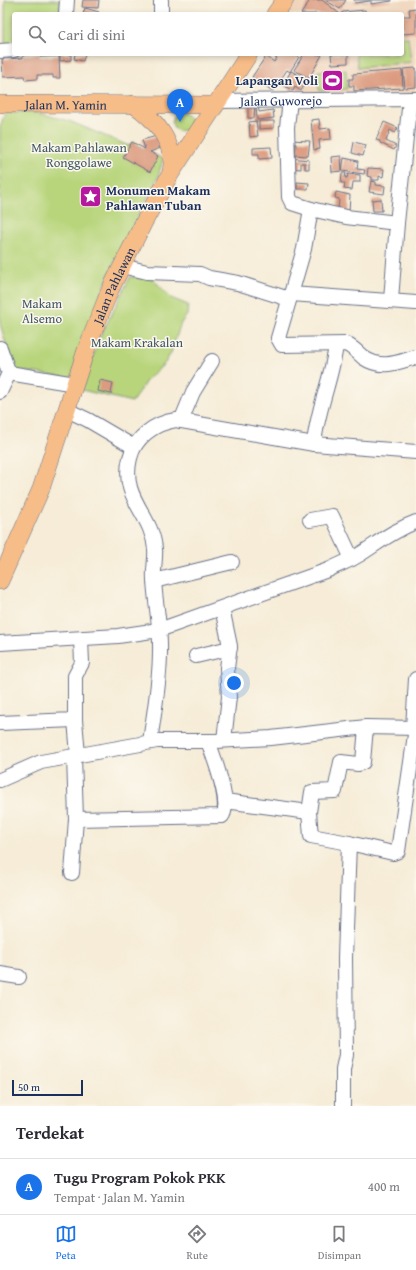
<!DOCTYPE html>
<html lang="id">
<meta charset="utf-8">
<style>
body{margin:0;font-family:"Gentium Book Plus",serif;background:#f2f2f3;color:#2b2b33}
.scale{position:absolute;left:12px;bottom:10px;width:71px;box-sizing:border-box;padding-left:4px;border:2px solid #1b2f5e;border-top:0;font-size:11px;line-height:14px;white-space:nowrap;color:#1b2f5e;-webkit-text-stroke:3px #fbf7ec;paint-order:stroke}
.you{position:absolute;left:234px;top:683px;width:14px;height:14px;margin:-10px;border:3px solid #fff;border-radius:50%;background:#1a73e8;box-shadow:0 0 0 6px #1a73e833}
.badge{display:grid;place-items:center;width:26px;height:26px;border-radius:50%;background:#1a73e8;color:#fff;font-size:13px;font-weight:700}
.pin{position:absolute;translate:-50% -33px;filter:drop-shadow(0 1px 2px #0008)}
.pin::after{content:'';position:absolute;top:21px;width:14px;height:12px;background:inherit;clip-path:polygon(0 0,100% 0,50% 100%)}
.list{margin:0;padding:0;list-style:none}
h2{display:flex;justify-content:space-between;align-items:center;height:52px;margin:0;padding:0 16px;font-size:17px}
h2 small{font-size:13px;font-weight:400;color:#7c7c81}
.list li{display:grid;grid-template-columns:26px 1fr auto;gap:12px;align-items:center;box-sizing:border-box;height:56px;padding:0 16px;border-top:1px solid #e1e1e2}
.list b{display:block;font-size:15px;white-space:nowrap}
.list p{margin:0;font-size:13px;white-space:nowrap;color:#7c7c81}
.list em{font-size:13px;font-style:normal;color:#7c7c81}
.icon{flex:none;width:22px;height:22px;fill:none;stroke:currentColor;stroke-width:2;stroke-linecap:round;stroke-linejoin:round}
.map{position:relative;flex:none;width:416px;height:1106px;overflow:hidden}
.search{position:absolute;background:#fff;box-shadow:0 2px 6px #0003;left:12px;right:12px;top:12px;height:44px;display:flex;align-items:center;gap:10px;box-sizing:border-box;padding:0 14px;border-radius:4px;color:#7c7c81;font-size:15px}
.sheet{height:108px;background:#fff}
nav{display:flex;justify-content:space-around;align-items:center;box-sizing:border-box;height:56px;border-top:1px solid #e1e1e2;background:#fff;font-size:11px;color:#7c7c81}
nav a{display:grid;justify-items:center;gap:2px}
nav .on{color:#1a73e8}
.map>svg:first-child{display:block}
.built{fill:#f0d5bc}
.green{fill:#b8d57b;stroke:#6a826c}
.building{fill:#dc9b80}
.lines{fill:none;stroke-linecap:round;stroke-linejoin:round}
.minor-casing{stroke:#687188;stroke-width:16}
.major-casing{stroke:#687188;stroke-width:18}
.minor{stroke:#fff;stroke-width:14}
.major{stroke:#f7bd88;stroke-width:17}
.labels{text-anchor:middle;stroke-width:3;stroke-linejoin:round;paint-order:stroke}
.poi-label{font-size:13px;font-weight:bold;fill:#1b2f5e;stroke:#fbf7ec;text-anchor:end}
.street-label{font-size:13px;fill:#1b2f5e;stroke:#fbf7ec}
.park-label{font-size:13px;fill:#425865;stroke:#fbf7ec}
</style>
<div class="map">
<svg width="416" height="1106" viewBox="0 0 416 1106">
<rect width="100%" height="100%" fill="#fbf7ec"/>
<filter id="ink" filterUnits="userSpaceOnUse"><feTurbulence type="fractalNoise" baseFrequency=".025" numOctaves="2"/><feDisplacementMap in="SourceGraphic" scale="8" xChannelSelector="R" yChannelSelector="G"/><feConvolveMatrix kernelMatrix="1 2 1 2 8 2 1 2 1" color-interpolation-filters="sRGB"/></filter>
<filter id="wash" filterUnits="userSpaceOnUse"><feTurbulence type="fractalNoise" baseFrequency=".012" numOctaves="4" result="noise"/><feDisplacementMap in="SourceGraphic" scale="16" xChannelSelector="R" yChannelSelector="G"/><feGaussianBlur stdDeviation="0.9" result="paint"/><feColorMatrix in="noise" values="0 0 0 0 0 0 0 0 0 0 0 0 0 0 0 0 0 1.4 0 .05"/><feComposite in="paint" operator="in"/></filter>
<g filter="url(#wash)">
<rect width="100%" height="100%" fill="#f6ecd7"/>
<path class="built" d="M296,0H416V94L300,95L308,80L292,70L302,54H402V14H286Z"/>
<g class="green">
<path d="M5,0H60V14H14V44H5Z"/>
<path d="M402,37H408L411,62L358,68L356,54H402Z"/>
<path d="M346,70L347,89L319,91L318,71Z"/>
<path d="M35,112L69,121L129,146L132,142L163,159L158,177L110,271L71,378L14,370L0,324V127L5,113Z"/>
<circle cx="181" cy="122" r="9"/>
<path d="M130,277L152,278L171,298L188,305L187,315L181,323L171,353L165,363L146,381L132,402L82,390L99,339Z"/>
</g>
<g id="blocks">
<g class="building">
<path d="M83,0H99L98,8L82,7Z"/>
<path d="M310,0H322L340,14H301Z"/>
<path d="M325,0H346L340,9Z"/>
<path d="M354,0H370V1L355,3Z"/>
<path d="M371,0H392V1L371,4Z"/>
<path d="M85,8L99,12L98,14H83Z"/>
<path d="M416,8V33L402,34V16H410L409,9Z"/>
<path d="M365,10L366,14H342V12Z"/>
<path d="M40,54V57L59,56L60,78H53V75H37V79L25,80L24,76L3,77L2,59L23,58V55Z"/>
<path d="M60,54H71V60L60,61Z"/>
<path d="M75,54H85L83,61L74,59Z"/>
<path d="M270,54H297L296,55L299,57L290,72L287,70L273,91L252,77L266,56L274,62L277,58Z"/>
<path d="M304,54L322,55L309,78L294,70Z"/>
<path d="M331,54H348V63L332,64Z"/>
<path d="M416,68V87L405,88L403,69Z"/>
<path d="M402,70L403,88L354,91V86H349V79H353V74Z"/>
<path d="M291,71L307,80L301,91L295,87L293,91L283,85Z"/>
<path d="M248,104H255L254,118H248Z"/>
<path d="M258,104L259,112L273,110L274,118L257,120L256,105Z"/>
<path d="M319,119L320,129L330,128L331,139L319,140L320,149L314,150L311,120Z"/>
<path d="M256,121L258,136L250,137L249,122Z"/>
<path d="M259,121H274V128L259,129Z"/>
<path d="M384,122L398,128L395,133L390,130L386,141L396,146L394,150L380,143V141L376,140Z"/>
<path d="M157,136L160,148L150,152L158,156L150,172L123,157L132,142L145,149L142,140Z"/>
<path d="M289,140L310,141L308,156L295,155L296,144L289,143Z"/>
<path d="M354,142L366,145L363,156L352,153Z"/>
<path d="M271,147L272,158L259,159V154H253V148Z"/>
<path d="M341,156L342,171L332,172L331,157Z"/>
<path d="M289,158L309,160V169H305V163H301V169L289,168Z"/>
<path d="M344,158L358,161L357,169L365,170L364,174L342,171Z"/>
<path d="M368,168L384,169L383,177L379,176V180H372V177L367,176Z"/>
<path d="M342,173H346L345,178H347L348,174L360,175V182H353L352,190L344,189L345,183H341Z"/>
<path d="M371,181L376,182V185L385,186L384,194L369,192Z"/>
<path d="M297,182L309,183L308,189H297Z"/>
<path d="M336,192L350,195L349,212L338,211L339,199L335,198Z"/>
<path d="M381,199L382,211H373L372,200Z"/>
<path d="M100,380L113,383L111,394L98,391Z"/>
</g>
</g>
</g>
<g filter="url(#ink)">
<use href="#blocks" fill-opacity="0" stroke="#687188" stroke-width="1"/>
<g class="lines">
<defs>
<g id="minor">
<path d="M161,0V14"/>
<path d="M66,14L67,0"/>
<path d="M0,51L14,50"/>
<path d="M290,100L287,127L289,197L292,203L311,209L304,249L291,294L416,303"/>
<path id="s1" d="M218,101L416,99"/>
<path d="M311,209L346,217L397,223"/>
<path d="M122,266L147,272L200,274L209,278L238,283L289,299"/>
<path d="M291,294L278,338L282,345L346,344C354,348 358,353 364,358C382,370 398,362 416,357"/>
<path d="M391,300L397,223L410,99"/>
<path d="M0,348L9,373L0,392"/>
<path d="M9,373L75,384"/>
<path d="M67,410L88,420L134,447"/>
<path d="M181,421L193,392L212,361"/>
<path d="M314,444C317,410 332,379 336,345"/>
<path d="M310,520L332,516L352,559"/>
<path d="M154,581L232,562"/>
<path d="M222,608L230,646L227,668L229,697L224,740"/>
<path d="M0,643L118,636L159,630L328,570C338,565 349,561 359,555C378,543 394,530 416,522"/>
<path d="M196,656L230,648"/>
<path d="M75,720L78,755"/>
<path d="M0,723L75,720V676L82,663L81,639"/>
<path d="M413,728L416,679"/>
<path d="M150,742C154,712 160,682 160,652C161,627 155,603 154,579C153,569 156,559 155,549C152,513 120,499 130,458C135,437 155,423 176,420L314,444L416,452"/>
<path d="M0,780L41,762L157,741H216L271,738L366,727L416,728"/>
<path d="M225,801L309,812L312,792L335,791L341,762L358,764L363,762L366,727"/>
<path d="M309,812L311,836L349,843L345,958L346,1055L343,1069V1106"/>
<path d="M76,819L222,816C232,805 213,755 208,741"/>
<path d="M349,843L393,853L398,851L416,728"/>
<path d="M72,873L76,819L74,756"/>
<path d="M0,974L19,977"/>
</g>
<g id="major">
<path d="M275,14L285,0"/>
<path id="s2" d="M0,104L216,105"/>
<path d="M133,104C155,119 177,144 171,173"/>
<path id="s3" d="M0,581L41,489L86,350L110,290L144,222L171,173L249,54"/>
</g>
</defs>
<use href="#minor" class="minor-casing"/>
<use href="#major" class="major-casing"/>
<use href="#minor" class="minor"/>
<use href="#major" class="major"/>
</g>
</g>
<defs>
<symbol id="stadium-square" viewBox="-11 -11 22 22"><rect x="-9" y="-9" width="18" height="18" rx="4" fill="#b5179e" stroke="#fbf7ec"/><path d="M0-5a6.5 5 0 1 0 0 10a6.5 5 0 1 0 0-10ZM-3.5-1.8h7v3.6h-7Z" fill="#fff"/></symbol>
<symbol id="sight-square" viewBox="-11 -11 22 22"><rect x="-9" y="-9" width="18" height="18" rx="4" fill="#b5179e" stroke="#fbf7ec"/><path d="M0-6L1.8-2.2L6-1.7L2.9 1.2L3.7 5.4L0 3.3L-3.7 5.4L-2.9 1.2L-6-1.7L-1.8-2.2Z" fill="#fff"/></symbol>
</defs>
<g fill-rule="evenodd">
<use href="#stadium-square" x="320" y="68" width="25" height="25"/>
<use href="#sight-square" x="78" y="184" width="25" height="25"/>
</g>
<g class="labels">
<g class="poi-label">
<text x="318" y="85">Lapangan Voli</text>
<text x="106" y="195" text-anchor="start">Monumen Makam<tspan x="106" dy="15">Pahlawan Tuban</tspan></text>
</g>
<g class="street-label">
<text dy="5" stroke="none"><textPath href="#s1" startOffset="63">Jalan Guworejo</textPath></text>
<text dy="5" stroke="none"><textPath href="#s2" startOffset="66">Jalan M. Yamin</textPath></text>
<text dy="5" stroke="none"><textPath href="#s3" startOffset="317">Jalan Pahlawan</textPath></text>
</g>
<g class="park-label">
<text x="79" y="152">Makam Pahlawan<tspan x="79" dy="15">Ronggolawe</tspan></text>
<text x="42" y="308">Makam<tspan x="42" dy="15">Alsemo</tspan></text>
<text x="137" y="347">Makam Krakalan</text>
</g>
</g>
</svg>
<div class="scale">50 m</div>
<div class="you"></div>
<div class="pin badge" style="left:180px;top:122px">A</div>
<div class="search"><svg class="icon" aria-label="search" viewBox="0 0 24 24"><circle cx="10" cy="10" r="6"/><path d="M15 15l6 6"/></svg>Cari di sini</div>
</div>
<section class="sheet">
<h2>Terdekat<small></small></h2>
<ul class="list">
<li><span class="badge">A</span><div><b>Tugu Program Pokok PKK</b><p>Tempat · Jalan M. Yamin</p></div><em>400 m</em></li>
</ul>
</section>
<nav>
<a class="on"><svg class="icon" aria-label="map" viewBox="0 0 24 24"><path d="M3 6l6-2 6 2 6-2v14l-6 2-6-2-6 2zM9 4v14M15 6v14"/></svg>Peta</a>
<a><svg class="icon" aria-label="directions" viewBox="0 0 24 24"><path d="M12 3l9 9-9 9-9-9zM9 14v-3h6M13 9l2 2-2 2"/></svg>Rute</a>
<a><svg class="icon" aria-label="saved" viewBox="0 0 24 24"><path d="M7 4h10v16l-5-4-5 4z"/></svg>Disimpan</a>
</nav>
